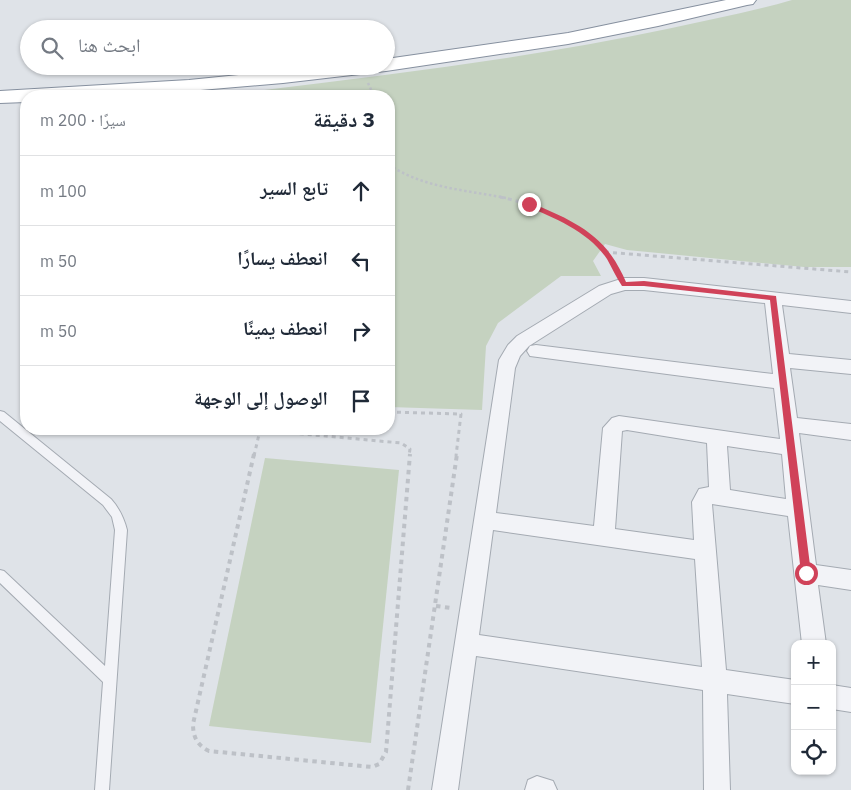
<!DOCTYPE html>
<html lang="ar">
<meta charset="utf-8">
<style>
body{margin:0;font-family:"IBM Plex Sans","Noto Naskh Arabic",sans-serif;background:#f6f6f7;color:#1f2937;direction:rtl}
.controls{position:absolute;right:15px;bottom:15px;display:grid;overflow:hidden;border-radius:10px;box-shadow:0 1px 4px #0004}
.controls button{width:45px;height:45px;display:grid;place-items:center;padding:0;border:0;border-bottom:1px solid #e0e1e3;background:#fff;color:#1f2937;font:25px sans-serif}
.stop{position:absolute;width:15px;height:15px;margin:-11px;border:4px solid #d04259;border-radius:50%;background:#fff}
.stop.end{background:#d04259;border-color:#fff;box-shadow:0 1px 5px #0008}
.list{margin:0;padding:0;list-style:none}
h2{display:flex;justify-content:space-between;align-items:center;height:65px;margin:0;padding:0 20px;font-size:21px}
h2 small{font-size:16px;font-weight:400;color:#747a83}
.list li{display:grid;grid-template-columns:32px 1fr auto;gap:15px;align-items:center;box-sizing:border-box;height:70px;padding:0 20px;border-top:1px solid #e0e1e3}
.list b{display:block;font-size:19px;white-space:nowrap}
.list em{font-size:16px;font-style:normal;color:#747a83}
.icon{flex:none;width:28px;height:28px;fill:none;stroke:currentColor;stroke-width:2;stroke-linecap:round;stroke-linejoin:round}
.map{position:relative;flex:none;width:851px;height:790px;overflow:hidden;direction:ltr}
.search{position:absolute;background:#fff;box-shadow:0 1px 4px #0004;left:20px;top:20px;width:375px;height:55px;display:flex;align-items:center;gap:12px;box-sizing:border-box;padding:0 18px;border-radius:28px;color:#747a83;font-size:19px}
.panel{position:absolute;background:#fff;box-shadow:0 1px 4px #0004;left:20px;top:90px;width:375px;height:345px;border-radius:20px;direction:rtl}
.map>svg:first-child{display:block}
.green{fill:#c5d2c0}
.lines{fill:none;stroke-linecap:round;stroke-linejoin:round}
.lane-casing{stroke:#a4aab2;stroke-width:2}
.street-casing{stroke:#a4aab2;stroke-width:2}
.highway-casing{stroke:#86909f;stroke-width:2}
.path-far2{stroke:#bdc1c7;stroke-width:2.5;stroke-dasharray:2.5 2.5;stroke-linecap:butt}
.path-far1{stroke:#bdc1c7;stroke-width:3;stroke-dasharray:4 4;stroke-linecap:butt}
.path{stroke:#bdc1c7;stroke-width:4;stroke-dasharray:4.5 4.5;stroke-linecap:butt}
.lane{fill:#f2f3f7;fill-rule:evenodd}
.street{fill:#f2f3f7;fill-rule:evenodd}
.highway{fill:#fff;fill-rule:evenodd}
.route{fill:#d04259}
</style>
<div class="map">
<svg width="851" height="790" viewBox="0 0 851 790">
<rect width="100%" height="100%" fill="#dfe3e8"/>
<g class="green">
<path d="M792,0H851V267H804L627,250L605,244L593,261L601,276H561L498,323L486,346L482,410L389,407V96H255L256,91C393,74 531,58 667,29C709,20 751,12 792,0Z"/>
<path d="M265,458L399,470L371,743L209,726Z"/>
</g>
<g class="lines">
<defs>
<path id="lane" d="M0,411L4,412L111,499C119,508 124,518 127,530L109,790H95L103,682L0,583V570L4,571L105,666L115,530L112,517L103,505L0,421Z"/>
<g id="street">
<path d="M624,278H644L851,301V313L782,305L789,354L851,360V374L790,368L797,418L851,424V440L799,433L816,565L851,570V590L818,585L826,644H802L788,516L712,504L726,670L795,680V704L727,694L730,790H704L703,690L476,656L458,790H432L499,360L508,345L517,336L599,286ZM625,290H644L765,303L773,374L536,345L530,346L527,351L530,356L774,388L780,439L619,416L612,418L603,428L594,526L496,513L515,368L520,356L529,346L611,294ZM627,430L707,443L709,487L699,489L692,502L694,540L615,529L622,431ZM727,446L782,454L786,499L730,490ZM493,530L695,559L702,667L479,635Z"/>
<path d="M832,685L851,688V712L832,709Z"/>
<path d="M537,776L553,781L557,790H525L528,780Z"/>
</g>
<path id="highway" d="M726,0H756L753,4L747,5L658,26L568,44L386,71L283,83L142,95L26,96V102L0,103V91L189,80L328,66H386V59L568,33Z"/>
</defs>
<use href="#lane" class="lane-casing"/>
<use href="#street" class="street-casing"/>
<use href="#highway" class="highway-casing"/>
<g class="path-far2">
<path d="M368,83L374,96"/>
<path d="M389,165C424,188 466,190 506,198"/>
</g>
<g class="path-far1">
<path d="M500,197C548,207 591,228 618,270"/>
<path d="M605,252L851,272"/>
<path d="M389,412L461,414L456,456"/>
<path d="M260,430L401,443L410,449L409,456"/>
<path d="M260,430L262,429"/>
<path d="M254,456L260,430"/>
</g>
<g class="path">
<path d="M254,454L193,724C193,737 197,745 209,751L372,767L379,764L386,752L410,454"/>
<path d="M436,606L451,608"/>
<path d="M408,790L457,454"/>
</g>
<use href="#lane" class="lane"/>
<use href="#street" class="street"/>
<use href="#highway" class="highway"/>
</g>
<path class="route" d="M526,203H531C560,215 592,228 611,255C617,263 622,273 626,282L644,281L776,296L811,573L809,576L806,577L801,573L770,300L644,286H622C616,277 612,268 607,259C589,232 555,218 526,206Z"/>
</svg>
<div class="controls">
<button>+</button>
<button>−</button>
<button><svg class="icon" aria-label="locate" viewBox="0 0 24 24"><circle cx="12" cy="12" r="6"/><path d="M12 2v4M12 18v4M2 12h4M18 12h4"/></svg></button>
</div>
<div class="stop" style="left:806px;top:573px"></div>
<div class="stop end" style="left:529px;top:204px"></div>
<div class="search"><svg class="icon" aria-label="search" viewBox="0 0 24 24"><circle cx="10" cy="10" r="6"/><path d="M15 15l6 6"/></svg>ابحث هنا</div>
<section class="panel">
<h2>3 دقيقة<small>سيرًا · 200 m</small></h2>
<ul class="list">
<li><svg class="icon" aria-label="ahead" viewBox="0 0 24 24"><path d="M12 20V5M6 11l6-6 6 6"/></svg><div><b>تابع السير</b></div><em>100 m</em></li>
<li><svg class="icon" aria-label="left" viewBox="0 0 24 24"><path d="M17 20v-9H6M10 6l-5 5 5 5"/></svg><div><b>انعطف يسارًا</b></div><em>50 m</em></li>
<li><svg class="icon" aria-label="right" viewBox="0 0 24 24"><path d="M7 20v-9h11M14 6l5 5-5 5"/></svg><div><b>انعطف يمينًا</b></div><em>50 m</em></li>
<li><svg class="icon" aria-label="arrive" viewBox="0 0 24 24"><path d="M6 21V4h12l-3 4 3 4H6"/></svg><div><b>الوصول إلى الوجهة</b></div></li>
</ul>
</section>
</div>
